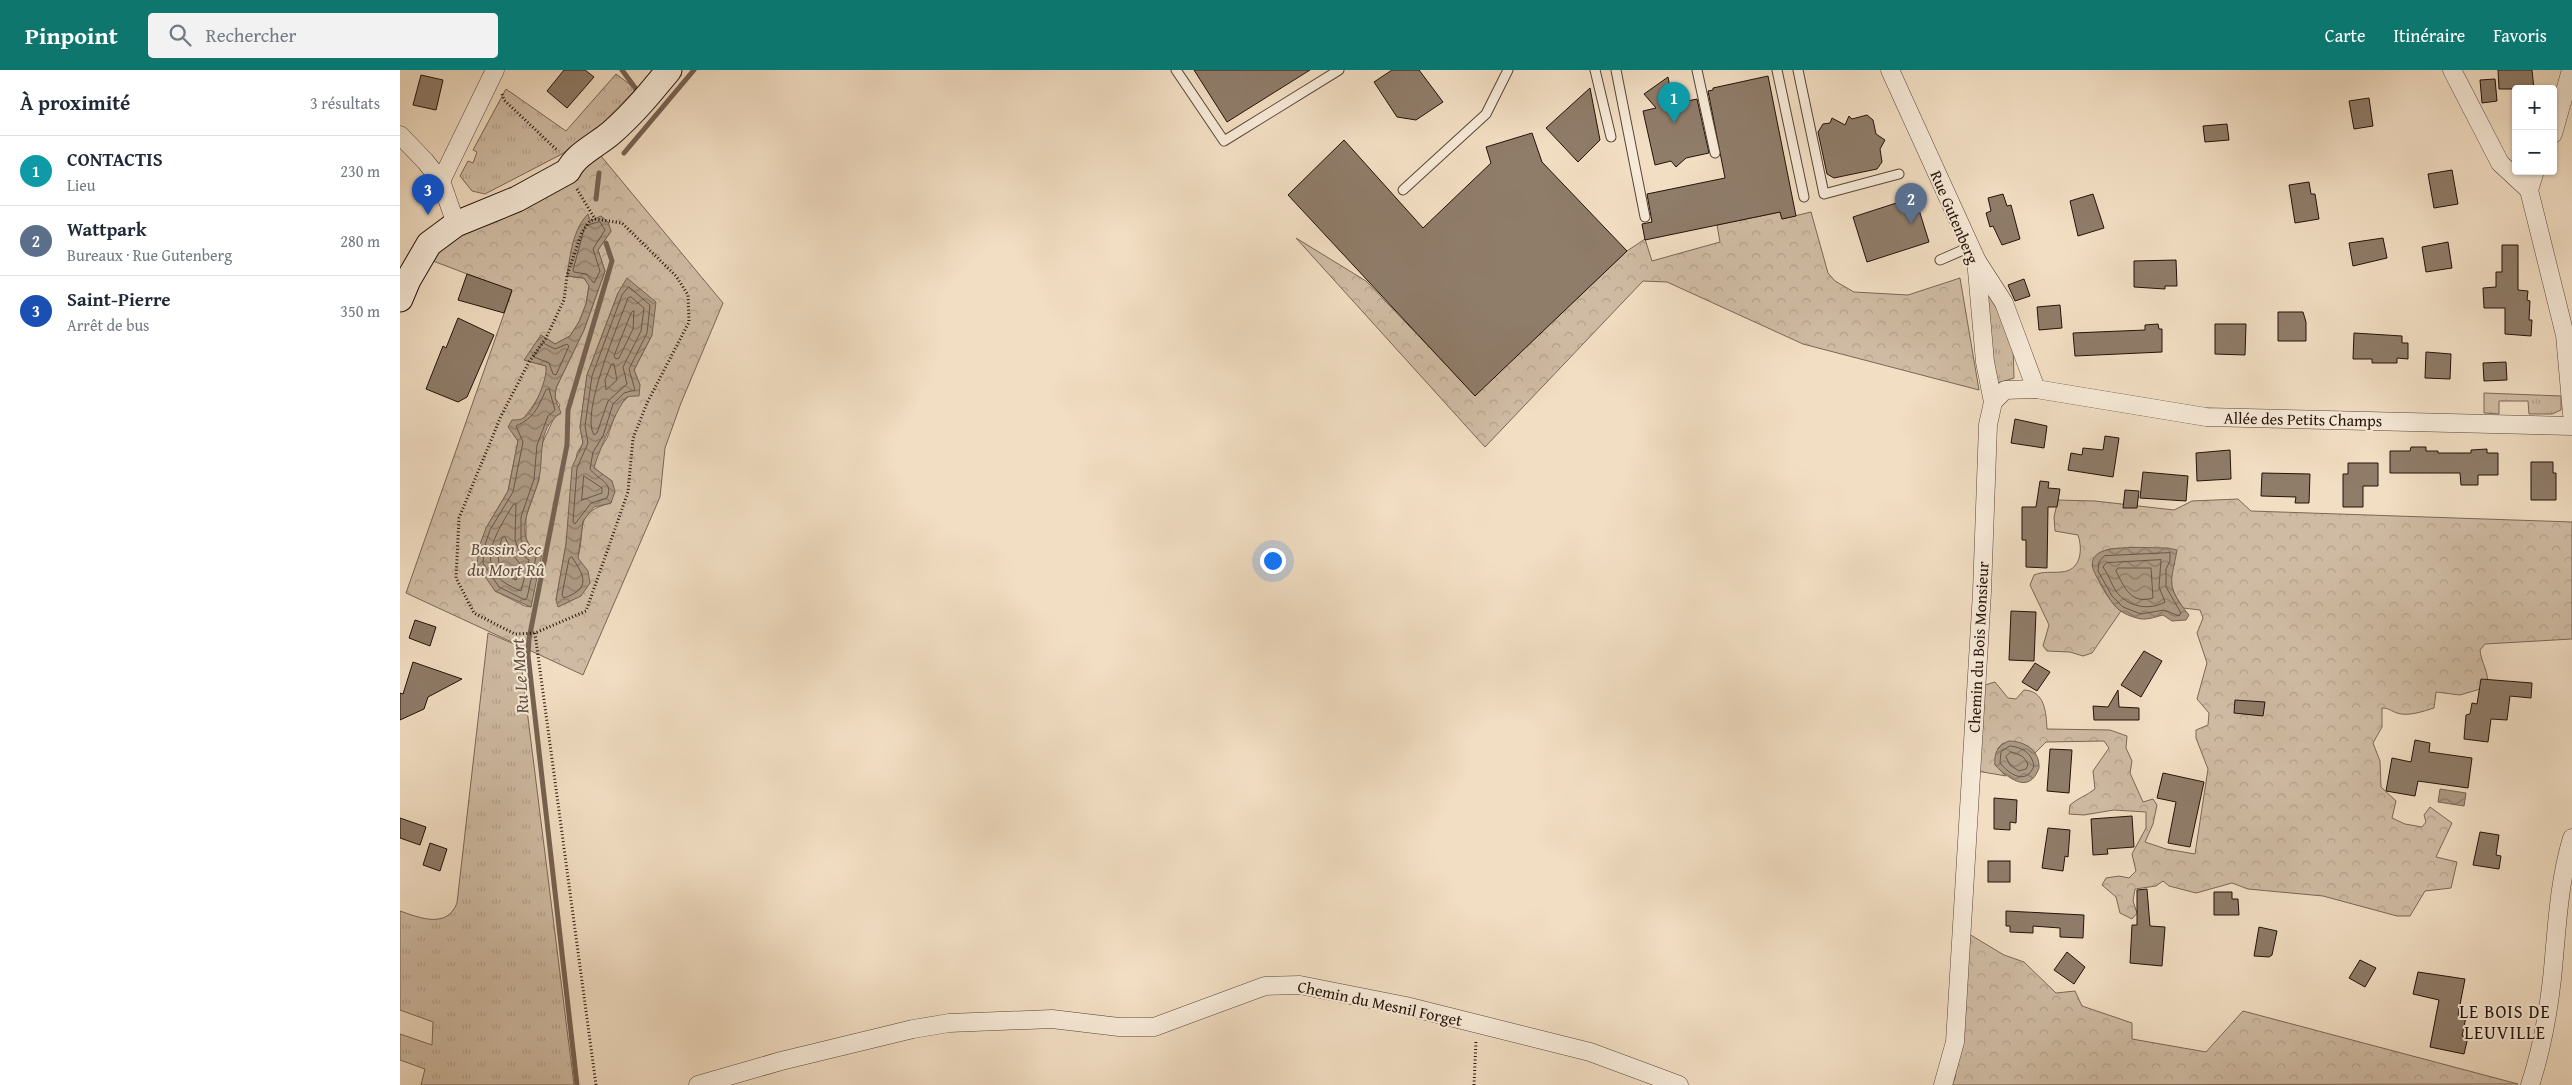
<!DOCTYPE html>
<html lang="fr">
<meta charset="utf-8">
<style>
body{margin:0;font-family:"Gentium Book Plus",serif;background:#f2f2f3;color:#1f2937}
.controls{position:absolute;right:15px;top:15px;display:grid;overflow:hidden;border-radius:5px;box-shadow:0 1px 4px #0004}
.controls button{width:45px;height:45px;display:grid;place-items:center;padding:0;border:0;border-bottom:1px solid #e0e1e3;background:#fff;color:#1f2937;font:25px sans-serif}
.you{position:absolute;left:872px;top:490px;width:18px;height:18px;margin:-12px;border:4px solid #fff;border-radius:50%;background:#1a73e8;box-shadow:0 0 0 8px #1a73e833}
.badge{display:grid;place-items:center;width:32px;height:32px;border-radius:50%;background:#0f766e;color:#fff;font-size:16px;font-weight:700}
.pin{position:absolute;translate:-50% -41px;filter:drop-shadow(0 1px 2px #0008)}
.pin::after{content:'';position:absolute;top:26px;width:18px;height:15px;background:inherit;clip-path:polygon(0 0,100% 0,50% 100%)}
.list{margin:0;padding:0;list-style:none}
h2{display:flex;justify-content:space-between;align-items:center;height:65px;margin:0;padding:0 20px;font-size:21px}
h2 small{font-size:16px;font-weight:400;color:#747a83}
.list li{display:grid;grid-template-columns:32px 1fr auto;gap:15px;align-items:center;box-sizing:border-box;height:70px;padding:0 20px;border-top:1px solid #e0e1e3}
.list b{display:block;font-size:19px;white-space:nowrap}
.list p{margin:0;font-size:16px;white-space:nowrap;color:#747a83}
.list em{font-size:16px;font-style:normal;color:#747a83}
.icon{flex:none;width:28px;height:28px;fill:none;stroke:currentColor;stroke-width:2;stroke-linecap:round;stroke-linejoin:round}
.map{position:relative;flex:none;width:2172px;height:1015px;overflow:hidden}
header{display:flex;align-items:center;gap:30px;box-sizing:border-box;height:70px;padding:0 25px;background:#0f766e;color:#fff}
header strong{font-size:24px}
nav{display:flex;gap:28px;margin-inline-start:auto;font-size:18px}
.search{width:350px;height:45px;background:#f2f2f3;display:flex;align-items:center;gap:12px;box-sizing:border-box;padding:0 18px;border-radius:5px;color:#747a83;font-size:19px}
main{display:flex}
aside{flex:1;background:#fff}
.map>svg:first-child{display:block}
.grass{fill:url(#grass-tufts);stroke:#7a6656}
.forest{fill:url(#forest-crowns);stroke:#7a6656;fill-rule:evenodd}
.water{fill:url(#water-waves);stroke:#766352}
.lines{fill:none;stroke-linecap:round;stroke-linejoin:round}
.shore{stroke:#685646;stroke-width:1}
.stream{stroke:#766352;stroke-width:5}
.building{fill:#8f7c69;stroke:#241208}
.service-casing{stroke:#584537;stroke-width:11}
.minor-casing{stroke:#584537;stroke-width:19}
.secondary-casing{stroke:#241208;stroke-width:27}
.path{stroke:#241208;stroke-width:3;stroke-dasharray:1 2.5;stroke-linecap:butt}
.service{stroke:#f7ead8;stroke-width:9}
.minor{stroke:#f7ead8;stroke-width:18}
.secondary{stroke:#f7ead8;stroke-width:25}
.labels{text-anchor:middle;stroke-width:4;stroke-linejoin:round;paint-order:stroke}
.street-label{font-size:16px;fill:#241208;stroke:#f7ead8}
.water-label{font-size:18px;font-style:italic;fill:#614f3f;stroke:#f7ead8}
.neighbourhood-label{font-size:18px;letter-spacing:1px;fill:#241208;stroke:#f7ead8}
</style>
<header>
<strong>Pinpoint</strong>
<div class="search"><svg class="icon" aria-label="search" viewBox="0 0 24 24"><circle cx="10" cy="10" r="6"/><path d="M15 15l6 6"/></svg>Rechercher</div>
<nav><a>Carte</a><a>Itinéraire</a><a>Favoris</a></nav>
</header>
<main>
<aside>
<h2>À proximité<small>3 résultats</small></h2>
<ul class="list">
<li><span class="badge" style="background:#0f9aa8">1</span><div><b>CONTACTIS</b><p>Lieu</p></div><em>230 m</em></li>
<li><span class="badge" style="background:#5c6f8a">2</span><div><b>Wattpark</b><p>Bureaux · Rue Gutenberg</p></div><em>280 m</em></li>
<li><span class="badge" style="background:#1a4fb4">3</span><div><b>Saint-Pierre</b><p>Arrêt de bus</p></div><em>350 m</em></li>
</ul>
</aside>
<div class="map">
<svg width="2172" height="1015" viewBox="0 0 2172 1015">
<defs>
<pattern id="grass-tufts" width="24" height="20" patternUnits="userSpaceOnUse" patternTransform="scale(1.25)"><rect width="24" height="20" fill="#cfbba3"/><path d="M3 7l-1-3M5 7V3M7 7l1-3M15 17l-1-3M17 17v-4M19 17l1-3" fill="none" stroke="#b2a08b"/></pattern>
<pattern id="forest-crowns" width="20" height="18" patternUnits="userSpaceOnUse" patternTransform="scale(1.25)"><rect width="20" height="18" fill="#cfbba3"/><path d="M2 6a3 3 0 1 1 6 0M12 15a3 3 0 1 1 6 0" fill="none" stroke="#b2a08b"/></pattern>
<pattern id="water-waves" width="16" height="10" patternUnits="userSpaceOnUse" patternTransform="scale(1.25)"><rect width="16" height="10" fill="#ac9983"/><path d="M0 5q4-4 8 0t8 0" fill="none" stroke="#8c7b69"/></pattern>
</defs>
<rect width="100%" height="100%" fill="#f2dec3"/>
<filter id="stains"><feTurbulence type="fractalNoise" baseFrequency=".004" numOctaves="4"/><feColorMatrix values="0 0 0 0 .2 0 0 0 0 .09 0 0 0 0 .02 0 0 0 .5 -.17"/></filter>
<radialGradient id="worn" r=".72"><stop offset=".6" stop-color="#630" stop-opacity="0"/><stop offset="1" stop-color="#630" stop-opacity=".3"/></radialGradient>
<g class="grass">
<path d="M216,4L236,19L201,55L162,84L85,124L72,121L60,106L68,91L73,93L77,82L73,80L106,19L166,61Z"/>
<path d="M1587,216L1613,276L1614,308L1598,313L1592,294L1582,218Z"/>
<path d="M2084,323L2161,326V340L2152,344H2129L2128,331H2099V344L2084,343Z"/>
<path d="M88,563L119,576L174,1015H21L25,999L0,990V964L32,975L33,952L0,940V841C20,848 47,859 57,833Z"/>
</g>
<g class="forest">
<path d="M201,86L323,233L281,333L265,378L260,427L183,605L6,523L112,221L33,191C36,180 49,169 59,164C70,158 84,157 96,152C133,135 168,111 201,86ZM188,145L190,151L211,161L198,180L205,201L184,260L156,318L155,328L160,335L141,376L139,410L126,447V468L130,477L131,537L125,536L95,521L86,458L108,421L118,371L113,363C125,344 150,321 146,296L124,290L146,268L155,274L170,266L179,252L186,234L189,215L184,208L173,207ZM218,223L252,265L234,300L240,315L218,337L207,368L197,384L194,398L212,411L211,433C173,442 186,459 178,487C174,502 163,517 156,530L166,474L177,383L183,373L180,357L187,305Z"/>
<path d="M1380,142L1382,149L1411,142L1428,203L1435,211L1454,222L1508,225L1560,208L1579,320L1403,274L1267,212L1243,211L1085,377L896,168L966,211L1075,325L1227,181L1245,169L1252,191L1320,172L1317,155Z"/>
<path d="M1838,429L1851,441L2172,452V569L2085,574L2080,580C2081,593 2090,603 2087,617L2060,625L2036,622L2034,638C2024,641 2008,647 1997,643C1991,641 1989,638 1982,638V657L1973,673L1980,691L1981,717L1996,731L1992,748L2005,754L2022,757L2026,752L2024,745L2030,737L2052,753L2036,787L2057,792L2051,818L2025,821L2010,846H1997L1923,826L1848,819L1832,813L1796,823L1769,816L1763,811L1756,816L1735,819L1733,831L1737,843L1732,849L1720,843L1716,827L1702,815L1706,808L1719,806L1729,808L1736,801L1732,784L1746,758V742L1714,740L1684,745L1669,744L1670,735C1678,728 1686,726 1695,719L1693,701L1709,678L1704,671L1646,672L1635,683L1628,676L1603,673L1598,678L1595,695L1606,706L1577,701L1585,615L1595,612L1608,628L1616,629L1624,620C1645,621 1646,642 1647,659L1710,660L1727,666L1726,678L1732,691L1730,703L1743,732L1753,729L1757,735L1753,754L1745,772L1766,779L1795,784L1808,699L1796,668V660L1808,655L1809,643L1797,629L1807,593L1797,563L1803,548L1800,540L1783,538C1773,523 1766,509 1775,493C1754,486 1716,469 1697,485L1692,495C1699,513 1706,528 1721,541L1692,583L1683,586L1670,582L1647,581L1643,576L1649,555L1630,515L1634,505C1644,501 1651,503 1661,502C1681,501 1683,480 1678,465L1655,461L1654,447L1658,430L1695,431L1774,440L1792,431Z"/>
<path d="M1569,864L1604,885L1624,892L1656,923L1675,921L1682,936L1732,953V969L1806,982L1843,941L2118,1014L1552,1015L1555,1008L1568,888Z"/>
</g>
<g class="water">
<path d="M188,144L190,151L201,146L208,152L211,161L198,180L205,201L184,260L156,318L155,328L161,343C135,359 145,389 138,412C133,430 121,449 126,468C128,477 134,479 142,483L131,537L95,521L77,495L79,477L86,458L108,421L118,371L108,357L112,350C116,350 120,350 124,348C134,341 148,308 146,296L124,290L141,265L155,274L170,266L179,252L186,234L189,216L184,208L167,206C170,185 173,159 188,144Z"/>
<path d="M227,208L256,232L252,265L234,300L240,315L239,326C236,326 230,326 227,327C220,331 196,388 194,398L212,411L215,421L211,433L194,437L183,451L178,488L188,501L190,513L181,526L158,537L156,530L166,474L172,397L183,373L180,357L187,305L218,223Z"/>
<path d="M1768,478L1777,480C1771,514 1765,515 1789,545L1786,550L1772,551L1763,545C1755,547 1745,551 1737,548C1714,542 1711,531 1700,512C1695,504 1686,491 1699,483C1712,475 1752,478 1768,478Z"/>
<path d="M1609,671C1624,671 1640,680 1639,698C1629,726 1607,707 1595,695C1594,683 1597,676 1609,671Z"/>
<path d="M2040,719L2066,723L2064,736L2038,732Z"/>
</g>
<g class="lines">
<g class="shore">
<path d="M200,152L205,160L193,179L200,201L194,213L186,204L174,202L173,200L185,156Z"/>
<path d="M229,217L250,235L247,263L229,299L235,320L224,323L213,334L203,366L193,382L190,399C198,410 214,412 207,428L191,433L175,454L173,452L177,398L188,373L185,356L192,306L222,225Z"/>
<path d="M231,227L244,238L241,261L223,297L227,314L208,331L197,363L194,365C180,343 219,253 228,228Z"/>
<path d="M234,241L233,259L219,288L216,289L214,286L231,243Z"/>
<path d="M143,273L155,279L167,274L169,276L156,305L153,304L149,293L134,287Z"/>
<path d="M214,294L217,310L206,320L205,310L211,295Z"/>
<path d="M149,319L155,340L148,346L137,375L134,409L121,447V470L126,480L136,487L127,528L125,530L99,517L83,493L84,478L90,460L113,422L123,372L116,356C135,347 137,339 146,320Z"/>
<path d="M184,406L202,418V423L182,430Z"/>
<path d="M116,434L115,470L120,483L129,490L121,521C71,502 93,468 113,435Z"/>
<path d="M105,467L113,485L120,494L116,510C95,503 96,485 102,468Z"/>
<path d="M1770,483V491L1766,499V517L1781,543L1779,546L1764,540L1741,544L1723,537L1712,526L1698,501L1699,492L1704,486Z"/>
<path d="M172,487C184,506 192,518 164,528L162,525L169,489Z"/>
<path d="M1761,490L1759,517L1765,532C1749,541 1727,537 1716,521C1711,514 1709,505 1703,497L1706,493Z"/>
<path d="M1718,498H1751L1753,528C1731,535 1724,517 1716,501Z"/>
<path d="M1610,676C1622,677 1632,683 1634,696C1626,716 1609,704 1600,693L1601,682Z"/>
<path d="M1611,682C1619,684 1625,686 1628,695L1626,699L1619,701L1610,695L1606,687Z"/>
</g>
<g class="stream">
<path d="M222,0L236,19"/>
<path d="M224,83L294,0"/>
<path d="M196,129L199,103"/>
<path d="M177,1015L128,585L129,569L167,375L168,340L212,191L206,173"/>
</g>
</g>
<g class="building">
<path d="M164,0H185L194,7L167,38L147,21Z"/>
<path d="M794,0H910L827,52Z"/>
<path d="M992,0H1019L1043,32L1016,50L997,47L974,12Z"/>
<path d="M2098,0H2132L2134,19H2099Z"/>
<path d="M21,5L43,10L36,40L13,35Z"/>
<path d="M1368,6L1396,146L1382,149L1380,142L1245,170L1242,154L1252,152L1247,124L1325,108L1308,21L1313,20V18Z"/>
<path d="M1268,7L1273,34L1297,29L1309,83L1286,88L1276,97L1271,91L1255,95L1243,41L1256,38L1244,24Z"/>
<path d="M2095,9L2097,31L2082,33L2080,10Z"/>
<path d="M1190,18L1200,70L1178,92L1146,58Z"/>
<path d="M1969,28L1973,56L1954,59L1949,31Z"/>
<path d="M1467,45L1473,50L1476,64L1485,70L1480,79L1482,92L1477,99L1434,108L1427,104L1418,62L1423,54L1430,53L1432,48L1445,55L1449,46L1452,49Z"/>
<path d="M1827,54L1829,70L1805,72L1803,56Z"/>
<path d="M1132,63L1142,92L1227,181L1075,326L888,125L944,70L1023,158L1091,93L1086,77Z"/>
<path d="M2052,100L2058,134L2034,138L2028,104Z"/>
<path d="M1909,112L1911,124H1915L1919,149L1895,153L1889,115Z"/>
<path d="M1603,124L1607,136L1611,135L1620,169L1602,175L1593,156L1590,157L1586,143L1591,141L1588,128Z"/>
<path d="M1693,124L1704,158L1678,166L1670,131Z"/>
<path d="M1515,127L1529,172L1467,192L1453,147Z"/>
<path d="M1983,168L1987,188L1953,196L1949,173Z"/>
<path d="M2048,172L2052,198L2026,202L2022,177Z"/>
<path d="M2102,175H2118V220L2128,221L2127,230L2130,231L2129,250H2132L2131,266L2105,264V238H2084L2083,218L2096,217V202H2102Z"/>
<path d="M1776,190L1777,216H1765V219L1734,217V191Z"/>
<path d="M67,204L112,220L104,243L58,230Z"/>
<path d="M1624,209L1630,226L1615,231L1608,215Z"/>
<path d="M1660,235L1662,258L1639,260L1637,237Z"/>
<path d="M1878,242H1903L1906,252V271H1878Z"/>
<path d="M58,248L94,265L67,327L58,332L26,319L43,276L46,278Z"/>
<path d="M1758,254L1759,259H1762V282L1675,286L1673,263L1745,260V255Z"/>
<path d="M1815,254H1846L1845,285L1815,284Z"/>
<path d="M1954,263L2002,266V273H2008V289L1997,288V293H1972V289H1953Z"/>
<path d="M2026,282L2051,284L2050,309L2025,308Z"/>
<path d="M2106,292L2107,310L2084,311L2083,293Z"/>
<path d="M1615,349L1647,356L1644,378L1611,373Z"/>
<path d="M1705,366L1719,368L1713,407L1668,400L1671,383L1682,385L1683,378L1703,380Z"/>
<path d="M2011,377H2026V381H2038V383H2071V380L2087,379V383H2098V405H2078V415H2061L2060,403H1990V381H2010Z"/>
<path d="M1830,380L1831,409L1797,411L1796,383Z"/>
<path d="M2131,392H2153V403H2156V430H2131Z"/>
<path d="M1948,393H1978V416H1963V437H1943V404H1948Z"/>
<path d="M1743,402L1788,406L1786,431L1740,428Z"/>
<path d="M1862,403L1910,404L1909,433H1895L1896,427L1861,426Z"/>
<path d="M1640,411L1649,412L1648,418L1660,419L1657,437H1648L1647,498L1626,497V470H1622V437H1636Z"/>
<path d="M1725,420L1739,421L1737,438H1723Z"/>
<path d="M1611,541L1636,542L1634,591L1609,590Z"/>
<path d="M15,550L36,557L30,576L9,568Z"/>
<path d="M1744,581L1762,591L1741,627L1721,615Z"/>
<path d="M13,592L62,609L28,627L24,639L0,650V623L3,624Z"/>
<path d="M1635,593L1650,602L1637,621L1622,612Z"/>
<path d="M2081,609L2132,613L2131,628L2110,626L2107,650L2091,649L2088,672L2064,669L2066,645L2070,644L2072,633L2077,634Z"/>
<path d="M1718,620L1719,637L1739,638V650H1694L1693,636L1708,637Z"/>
<path d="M1835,630L1865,632L1863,646L1834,643Z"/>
<path d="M2015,670L2030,673L2029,682L2072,688L2068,718L2018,711L2015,726L1986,721L1992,688L2011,692Z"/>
<path d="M1650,679L1672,680L1669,723L1647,721Z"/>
<path d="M1763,703L1804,712L1790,777L1768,773L1776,732L1757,728Z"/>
<path d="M1594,728L1617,730L1616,753L1610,752V760L1594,759Z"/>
<path d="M1732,746L1734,777L1707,779L1708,784L1693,785L1691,749Z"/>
<path d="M0,748L26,757L20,775L0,768Z"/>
<path d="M1648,758L1670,760L1668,787L1665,786L1663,801L1642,798Z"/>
<path d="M2080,762L2099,765L2096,785L2101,786L2099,799L2073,795Z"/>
<path d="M30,773L47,779L40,801L23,795Z"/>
<rect x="1588" y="791" width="22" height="21"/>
<path d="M1747,819L1750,856L1765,857L1762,896L1730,893L1732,855H1737V820Z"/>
<path d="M1814,822H1832V829H1838L1839,845H1814Z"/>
<path d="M1606,841L1684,845L1683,868L1660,867V858L1633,856V863L1610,862V856H1606Z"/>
<path d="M1859,857L1877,861L1872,885L1869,887L1854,886Z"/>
<path d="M1667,882L1685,897L1674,914L1654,900Z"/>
<path d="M1960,890L1976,898L1965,917L1949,908Z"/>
<path d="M2018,902L2065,909L2058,945L2066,947L2062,966L2068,967L2064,984L2030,977L2039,930L2013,924Z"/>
</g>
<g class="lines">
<defs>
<g id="service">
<path d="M776,0L824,71L939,0"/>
<path d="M1195,0L1211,67"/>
<path d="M1216,0L1245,147"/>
<path d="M1297,0L1315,83"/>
<path d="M1377,0L1404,127"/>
<path d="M1398,0L1424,124L1499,104"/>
<path d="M1003,120L1086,44L1108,0"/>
<path d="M1540,190L1570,177"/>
</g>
<g id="minor">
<path d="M1490,0L1576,189L1585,292L1593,332"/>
<path d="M2052,0L2100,93L2129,120"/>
<path d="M2153,64L2171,0"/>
<path d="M0,65L25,91L41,111L56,154"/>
<path d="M2135,101L2129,120L2165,265L2172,344"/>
<path d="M41,111L95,0"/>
<path d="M1577,191L1604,233L1636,319"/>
<path d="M298,1015L381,991L513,959L549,953L652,949L719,957H754L865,916L900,915L1006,936L1190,982L1279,1015"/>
<path d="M1543,1015L1555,972L1582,522L1588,355L1593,332L1605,320L1636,319L1806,347L2172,356"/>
<path d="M2130,1015C2141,982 2148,944 2152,909C2157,861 2158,815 2172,768"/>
</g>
<path id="secondary" d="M0,229L8,210L29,174L56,154L117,129L168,101C176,84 197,75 211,63C233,44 251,22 269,0"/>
</defs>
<use href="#service" class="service-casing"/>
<use href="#minor" class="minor-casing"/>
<use href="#secondary" class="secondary-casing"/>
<g class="path">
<path d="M102,24L104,30L158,81"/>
<path d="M177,119L195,149L222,153L276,206L288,225L289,252L247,333L233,368L228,422L186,541L135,563L115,564L74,543L56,508L59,448L101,346L129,292L146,268L164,230L167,205L182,162L190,151L195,149"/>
<path d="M135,563L196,1015"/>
<path d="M1074,1015L1076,971"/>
</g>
<use href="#service" class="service"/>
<use href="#minor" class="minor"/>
<use href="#secondary" class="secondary"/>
</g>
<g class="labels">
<g class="street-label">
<text transform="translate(1555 147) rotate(67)" y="6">Rue Gutenberg</text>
<text transform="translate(1903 349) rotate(1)" y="6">Allée des Petits Champs</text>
<text transform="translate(1578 577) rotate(-87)" y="6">Chemin du Bois Monsieur</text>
<text transform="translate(980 933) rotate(12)" y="6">Chemin du Mesnil Forget</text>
</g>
<g class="water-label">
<text x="106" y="485">Bassin Sec<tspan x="106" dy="21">du Mort Rû</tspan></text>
<text transform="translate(120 606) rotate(-94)" y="6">Ru Le Mort</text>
</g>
<g class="neighbourhood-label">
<text x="2105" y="948">LE BOIS DE<tspan x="2105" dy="21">LEUVILLE</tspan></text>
</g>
</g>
<rect width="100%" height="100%" filter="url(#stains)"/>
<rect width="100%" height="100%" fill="url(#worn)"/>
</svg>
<div class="controls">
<button>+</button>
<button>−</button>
</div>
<div class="you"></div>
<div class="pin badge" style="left:1274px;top:53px;background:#0f9aa8">1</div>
<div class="pin badge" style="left:1511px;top:154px;background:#5c6f8a">2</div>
<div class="pin badge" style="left:28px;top:145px;background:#1a4fb4">3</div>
</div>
</main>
